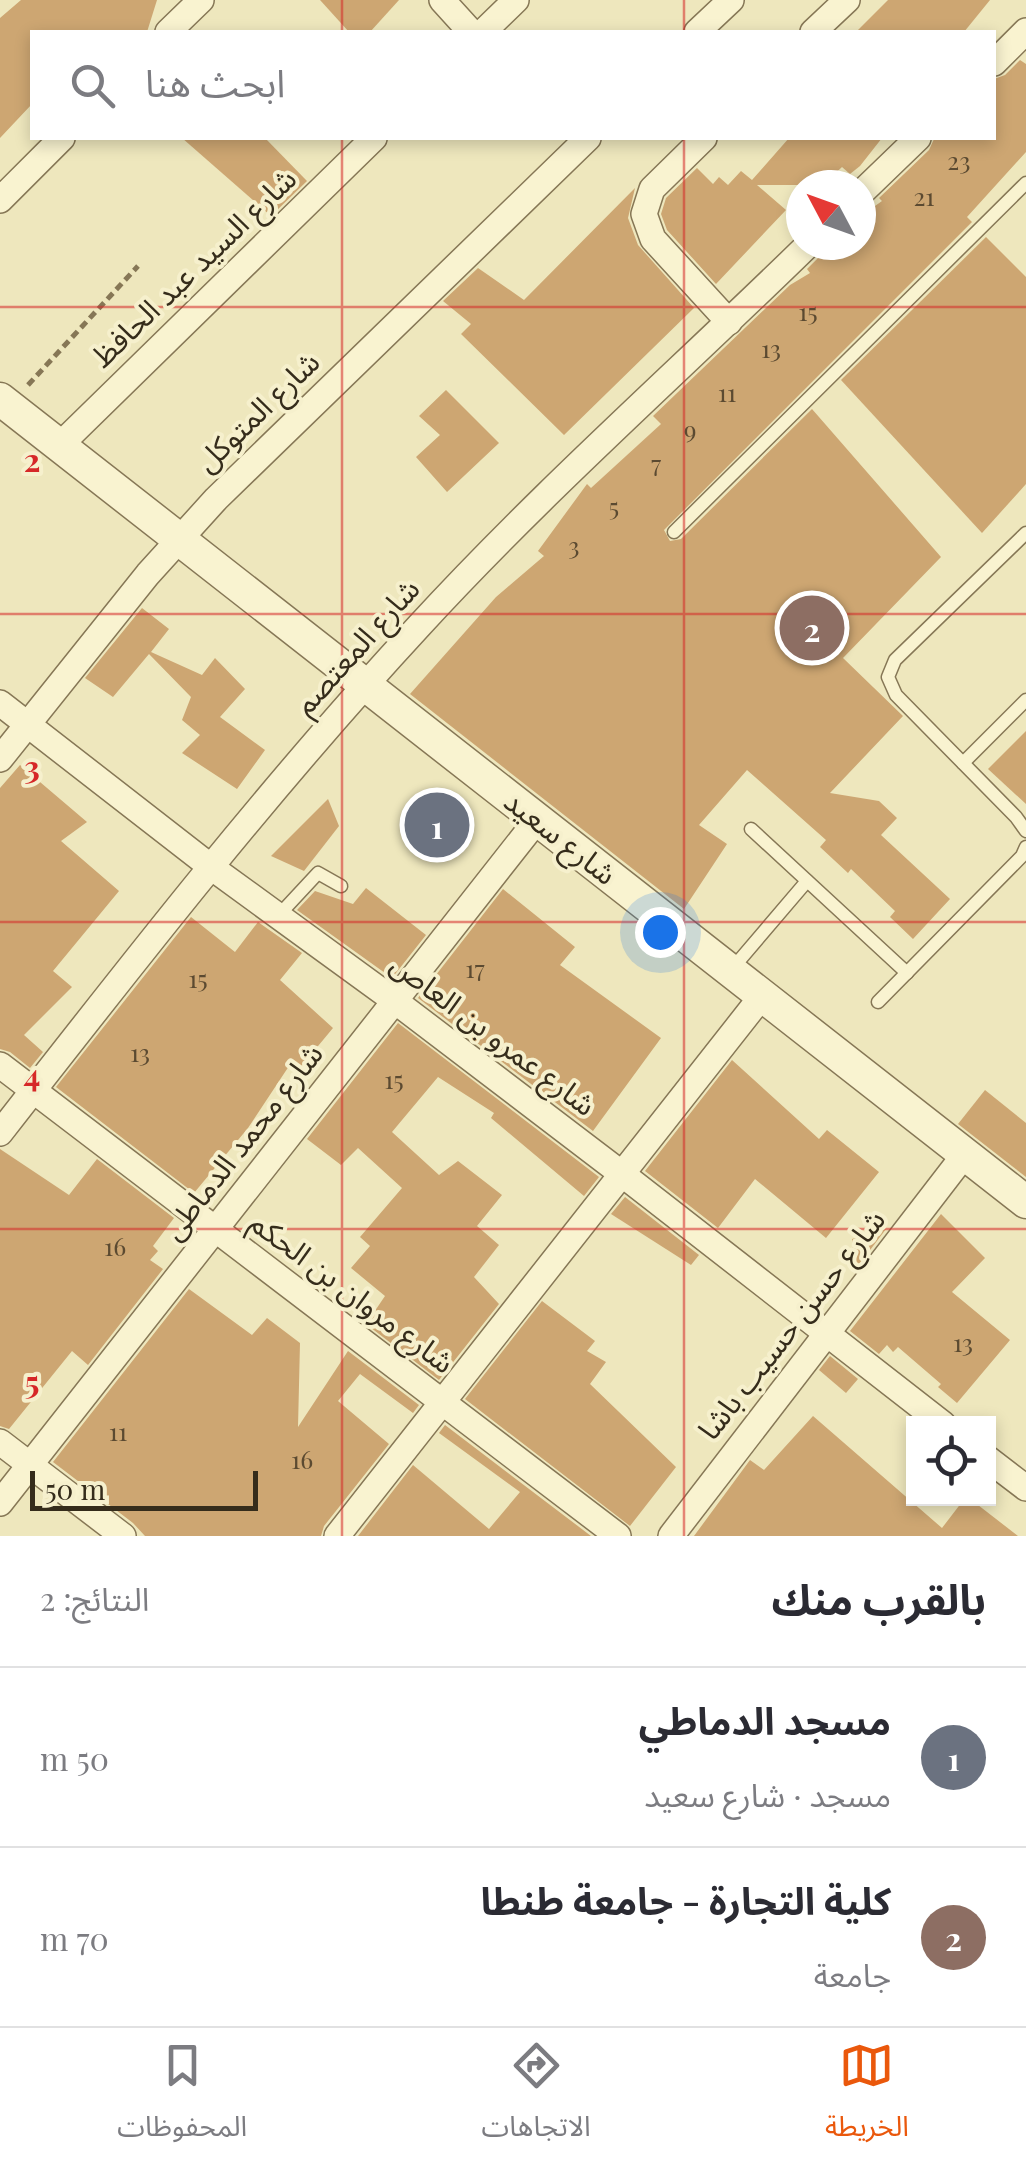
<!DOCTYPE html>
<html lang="ar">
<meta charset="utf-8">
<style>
body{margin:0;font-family:"Playfair Display","Noto Sans Arabic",serif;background:#f2f2f3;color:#2b2b33;direction:rtl}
.controls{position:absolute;right:30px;bottom:30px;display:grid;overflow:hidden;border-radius:0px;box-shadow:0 5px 15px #0003}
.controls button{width:90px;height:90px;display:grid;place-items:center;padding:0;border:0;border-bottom:2px solid #e1e1e2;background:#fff;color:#2b2b33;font:50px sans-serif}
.compass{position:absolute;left:786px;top:170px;width:90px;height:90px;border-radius:50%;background:#fff;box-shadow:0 5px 15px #0003;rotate:311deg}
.scale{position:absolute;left:30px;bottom:25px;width:228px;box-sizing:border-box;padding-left:10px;border:5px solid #352c1b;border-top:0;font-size:28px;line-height:35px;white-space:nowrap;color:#352c1b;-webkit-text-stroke:8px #f6f0cd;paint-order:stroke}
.you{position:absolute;left:660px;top:932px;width:35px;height:35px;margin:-25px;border:8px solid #fff;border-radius:50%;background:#1a73e8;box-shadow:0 0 0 15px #1a73e833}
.badge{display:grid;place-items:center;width:65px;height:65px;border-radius:50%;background:#ea580c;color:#fff;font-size:32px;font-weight:700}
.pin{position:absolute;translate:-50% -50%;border:5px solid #fff;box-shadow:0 2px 10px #0006}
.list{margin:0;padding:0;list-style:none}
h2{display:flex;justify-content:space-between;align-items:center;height:130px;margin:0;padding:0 40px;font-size:42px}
h2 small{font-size:32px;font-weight:400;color:#7c7c81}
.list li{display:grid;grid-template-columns:65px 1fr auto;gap:30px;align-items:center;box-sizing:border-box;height:180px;padding:0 40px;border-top:2px solid #e1e1e2}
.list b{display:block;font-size:38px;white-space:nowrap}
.list p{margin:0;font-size:32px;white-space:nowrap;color:#7c7c81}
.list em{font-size:32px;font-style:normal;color:#7c7c81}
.icon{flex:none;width:55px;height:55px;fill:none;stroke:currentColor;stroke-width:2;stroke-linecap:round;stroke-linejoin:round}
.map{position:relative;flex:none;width:1026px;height:1536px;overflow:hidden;direction:ltr}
.search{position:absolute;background:#fff;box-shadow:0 5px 15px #0003;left:30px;right:30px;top:30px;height:110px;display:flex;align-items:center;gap:25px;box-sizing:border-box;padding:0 35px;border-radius:0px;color:#7c7c81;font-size:38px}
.sheet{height:490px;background:#fff}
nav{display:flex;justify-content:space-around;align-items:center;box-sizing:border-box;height:140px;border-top:2px solid #e1e1e2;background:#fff;font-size:28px;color:#7c7c81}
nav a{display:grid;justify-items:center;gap:5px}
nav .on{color:#ea580c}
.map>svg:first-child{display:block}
.building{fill:#cda672}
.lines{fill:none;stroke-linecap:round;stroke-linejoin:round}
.service-casing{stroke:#867756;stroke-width:15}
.minor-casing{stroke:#867756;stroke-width:28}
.tertiary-casing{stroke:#867756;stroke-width:35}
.path{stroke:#867756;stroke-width:5;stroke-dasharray:8 5;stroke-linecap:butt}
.service{stroke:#f9f3d0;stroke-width:12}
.minor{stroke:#f9f3d0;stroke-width:25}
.tertiary{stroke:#f9f3d0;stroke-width:32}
.grid{fill:none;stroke:#d62828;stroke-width:2.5;stroke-opacity:0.55}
.labels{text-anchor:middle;stroke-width:8;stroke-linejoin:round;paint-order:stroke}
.number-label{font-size:25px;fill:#5b4a31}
.street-label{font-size:30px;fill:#352c1b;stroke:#f6f0cd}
.grid-label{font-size:32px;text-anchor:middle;font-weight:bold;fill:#d62828;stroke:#f6f0cd;stroke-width:8;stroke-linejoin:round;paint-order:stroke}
</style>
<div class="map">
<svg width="1026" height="1536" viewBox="0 0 1026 1536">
<rect width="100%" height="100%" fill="#eee7bd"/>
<g class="building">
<path d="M21,0H157L147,32H32V104L0,138V18Z"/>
<path d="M320,0H399L370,32H349Z"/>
<path d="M888,0H990L964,32H856Z"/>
<path d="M1020,60L1026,64V152L967,217L972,222L664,530L670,541L681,539L812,409L941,557L843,658L903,716L830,793L879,801L897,818L881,835L950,899L913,939L890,917L895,911L851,869L848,873L820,847L826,840L747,770L699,825L727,844L684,909L410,694L496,597L544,556L538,551L587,484L591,488L661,424L653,416L790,285L810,273L807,269L820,256L824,245H861V216L882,201L879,198L929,150L934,139L994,138V79L1005,75Z"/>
<path d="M182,138H265L307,181L271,216Z"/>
<path d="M789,138H882L860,166L850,174L842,167L823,185H757L786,210L716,284L667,230L661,214L666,198L697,168L713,184L719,177L728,185L741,171L752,180Z"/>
<path d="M635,188L628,218L638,245L694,308L564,435L461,334L471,324L443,301L478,268L524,300Z"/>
<path d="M986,237L1026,277V484L982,533L841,380Z"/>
<path d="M446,390L499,443L447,492L416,457L440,435L419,416Z"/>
<path d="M142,608L169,629L151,652L202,675L215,658L245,689L220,717L265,750L237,789L182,753L200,735L182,720L191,697L149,654L113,697L85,678Z"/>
<path d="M1026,731V804L988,769Z"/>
<path d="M20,765L87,822L61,841L119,891L53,971L72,987L24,1035L43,1052L30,1068L10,1052L0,1049V788Z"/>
<path d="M328,799L339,826L304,871L271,856Z"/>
<path d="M366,888L426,935L392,978L297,910L315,891L353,904Z"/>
<path d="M503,889L575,947L560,965L661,1038L593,1131L418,998Z"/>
<path d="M191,917L235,952L258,922L302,953L280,980L333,1028L299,1069L291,1063L248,1128L194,1193L56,1087Z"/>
<path d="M398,1023L599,1177L584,1196L491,1118L494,1113L438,1077L392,1132L439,1175L458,1161L502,1195L477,1226L499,1245L474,1277L499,1304L439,1380L366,1324L385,1296L351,1268L370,1246L360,1237L402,1188L358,1148L341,1165L307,1139Z"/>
<path d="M732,1060L819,1139L827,1130L879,1172L826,1238L755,1179L718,1228L645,1171Z"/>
<path d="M985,1090L1026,1123V1177L958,1124Z"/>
<path d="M0,1149L69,1195L97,1159L174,1218L153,1246L158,1251L150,1260L163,1269L88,1365L72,1351L9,1429L0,1426Z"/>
<path d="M625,1197L699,1255L691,1265L611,1214Z"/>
<path d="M941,1214L985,1258L952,1292L1010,1340L957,1403L938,1387L941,1384L898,1347L893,1352L887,1345L879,1354L850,1331Z"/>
<path d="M886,1229L855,1270L852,1239Z"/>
<path d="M189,1289L252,1335L267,1318L300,1343L298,1427L348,1351L419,1405L413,1413L360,1374L338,1401L389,1444L324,1526L321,1536H145L133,1523L53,1462Z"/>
<path d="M542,1301L595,1341L587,1351L606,1362L590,1384L676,1467L630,1526L465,1399Z"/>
<path d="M830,1356L858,1379L846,1393L819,1370Z"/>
<path d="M813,1416L942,1528L965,1498H969L1018,1536H694L750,1460L764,1470Z"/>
<path d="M445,1425L591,1536H358L413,1465L489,1529L520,1492L439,1433Z"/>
</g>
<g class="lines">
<defs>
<g id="service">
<path d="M674,532L1026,183"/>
<path d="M1026,533L895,660L888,677L896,695L1016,817L1026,831"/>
<path d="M963,763L1026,700"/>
<path d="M751,829L907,973"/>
<path d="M278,916L318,873L341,886"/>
<path d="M732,969L807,881"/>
<path d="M878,1002L1022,856L1026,847"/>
</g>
<g id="minor">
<path d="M442,0L471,32"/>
<path d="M168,32L201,0"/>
<path d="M483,32L516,0"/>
<path d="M697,32L731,0"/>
<path d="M813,32L847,0"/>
<path d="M994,63L1026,31"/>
<path d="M704,138L652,189L644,214L653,239L729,322"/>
<path d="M861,193L918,138"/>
<path d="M0,200L62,138"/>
<path d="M59,446L374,138"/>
<path d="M0,703L211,867L395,1001L622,1174L943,1424"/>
<path d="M0,759L148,574L216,499L588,138"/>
<path d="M0,1065L618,1536"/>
<path d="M0,1133C135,960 270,787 419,626C542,492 678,372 808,245"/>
<path d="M0,1442L123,1536"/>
<path d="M988,1459L1026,1488"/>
<path d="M0,1503L537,820"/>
<path d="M337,1536L762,996"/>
<path d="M671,1536L965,1154"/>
</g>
<path id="tertiary" d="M0,399L1026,1202"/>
</defs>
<use href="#service" class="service-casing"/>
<use href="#minor" class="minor-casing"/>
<use href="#tertiary" class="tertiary-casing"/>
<path class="path" d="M28,385L138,266"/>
<use href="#service" class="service"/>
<use href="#minor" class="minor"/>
<use href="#tertiary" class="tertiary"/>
</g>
<path class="grid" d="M342,0V32M684,0V32M342,138V1536M684,138V1536M0,307H1026M0,614H1026M0,922H1026M0,1229H1026"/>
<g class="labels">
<g class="number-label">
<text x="959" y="170">23</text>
<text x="924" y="206">21</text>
<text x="808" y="321">15</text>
<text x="771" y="358">13</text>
<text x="727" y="402">11</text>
<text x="690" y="439">9</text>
<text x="656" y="473">7</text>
<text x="614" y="516">5</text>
<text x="574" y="555">3</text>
<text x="475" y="978">17</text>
<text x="198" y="988">15</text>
<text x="140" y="1062">13</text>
<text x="394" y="1089">15</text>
<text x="115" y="1256">16</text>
<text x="963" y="1352">13</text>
<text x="118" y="1441">11</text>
<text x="302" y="1469">16</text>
</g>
<g class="street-label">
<text transform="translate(194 268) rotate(-44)" y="10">شارع السيد عبد الحافظ</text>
<text transform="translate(258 412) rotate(-44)" y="10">شارع المتوكل</text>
<text transform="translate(357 647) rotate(-48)" y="10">شارع المعتصم</text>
<text transform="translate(560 838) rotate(38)" y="10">شارع سعيد</text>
<text transform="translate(493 1035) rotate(37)" y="10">شارع عمرو بن العاص</text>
<text transform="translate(243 1142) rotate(-52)" y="10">شارع محمد الدماطى</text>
<text transform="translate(352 1293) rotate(37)" y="10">شارع مروان بن الحكم</text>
<text transform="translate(792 1325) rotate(-52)" y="10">شارع حسن حسيب باشا</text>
</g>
</g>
<g class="grid-label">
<text x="32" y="472">2</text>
<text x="32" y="779">3</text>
<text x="32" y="1087">4</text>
<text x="32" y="1394">5</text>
</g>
</svg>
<div class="controls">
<button><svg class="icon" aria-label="locate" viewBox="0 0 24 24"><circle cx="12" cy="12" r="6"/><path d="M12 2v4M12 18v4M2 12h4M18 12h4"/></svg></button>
</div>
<svg class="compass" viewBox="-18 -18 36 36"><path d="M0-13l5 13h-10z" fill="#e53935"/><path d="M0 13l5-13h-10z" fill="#7c7c81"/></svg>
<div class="scale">50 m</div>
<div class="you"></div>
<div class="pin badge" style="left:437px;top:825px;background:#6b7280">1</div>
<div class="pin badge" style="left:812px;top:628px;background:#8d6e63">2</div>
<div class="search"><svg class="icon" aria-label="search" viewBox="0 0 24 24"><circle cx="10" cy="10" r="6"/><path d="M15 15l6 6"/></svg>ابحث هنا</div>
</div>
<section class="sheet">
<h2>بالقرب منك<small>النتائج: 2</small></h2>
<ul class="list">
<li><span class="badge" style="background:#6b7280">1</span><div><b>مسجد الدماطي</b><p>مسجد · شارع سعيد</p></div><em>50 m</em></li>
<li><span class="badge" style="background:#8d6e63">2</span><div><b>كلية التجارة - جامعة طنطا</b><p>جامعة</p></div><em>70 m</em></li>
</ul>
</section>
<nav>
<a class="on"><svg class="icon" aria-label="map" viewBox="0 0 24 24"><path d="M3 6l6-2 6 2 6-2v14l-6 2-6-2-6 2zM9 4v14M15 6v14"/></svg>الخريطة</a>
<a><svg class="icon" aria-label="directions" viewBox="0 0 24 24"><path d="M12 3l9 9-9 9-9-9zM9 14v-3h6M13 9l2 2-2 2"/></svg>الاتجاهات</a>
<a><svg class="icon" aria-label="saved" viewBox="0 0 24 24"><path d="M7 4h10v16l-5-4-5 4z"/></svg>المحفوظات</a>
</nav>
